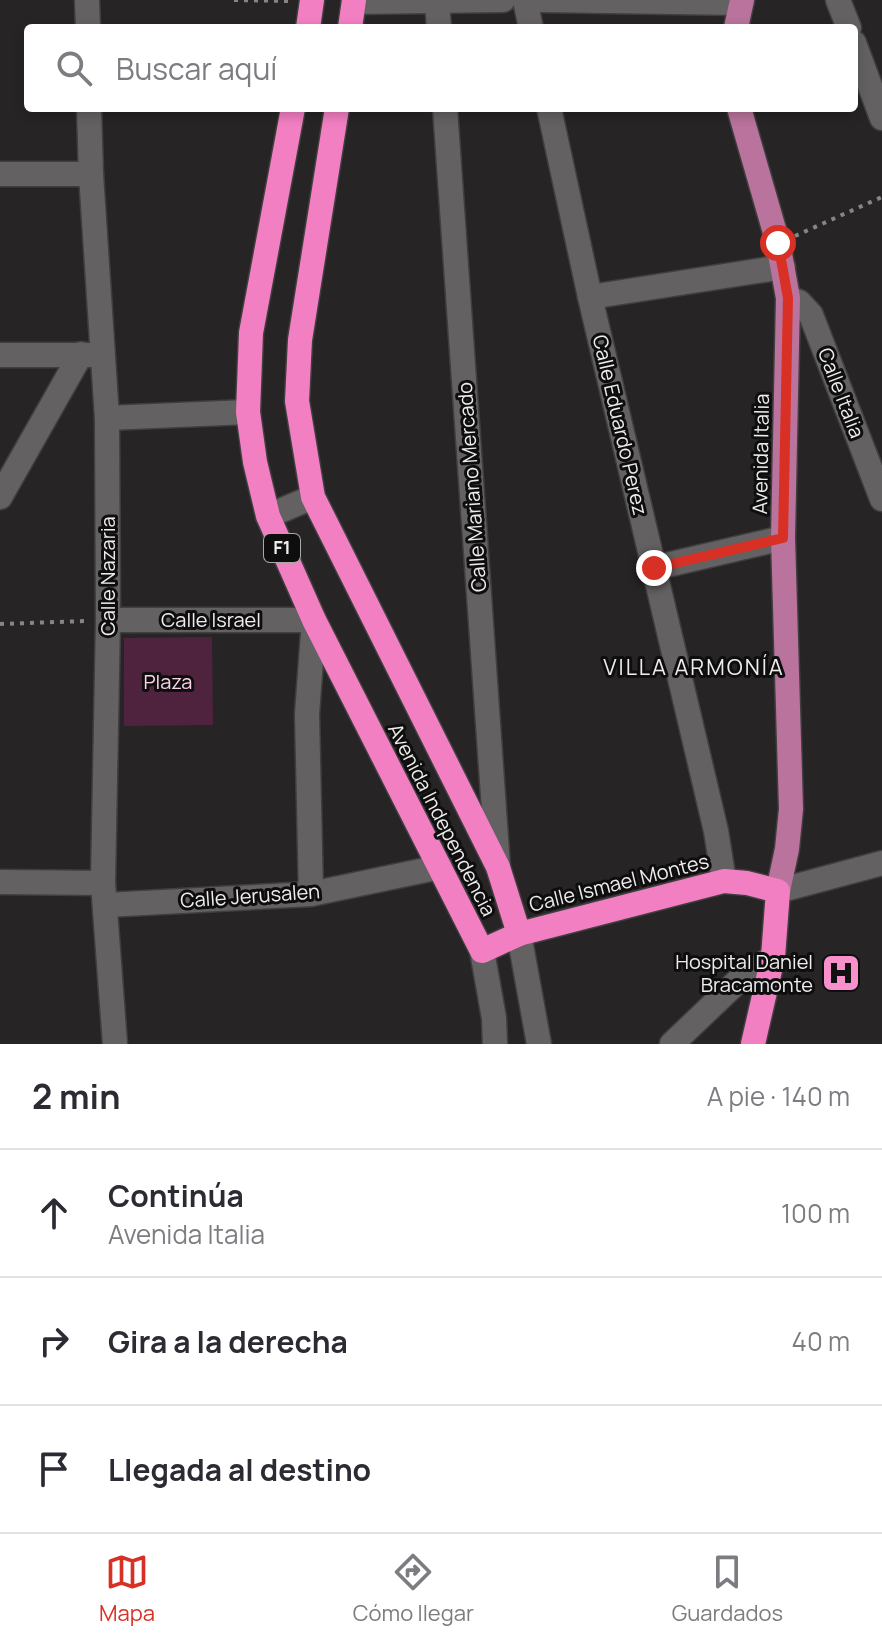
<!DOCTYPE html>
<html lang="es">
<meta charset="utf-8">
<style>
body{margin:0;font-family:Manrope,sans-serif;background:#f2f2f3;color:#2b2b33}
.stop{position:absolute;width:24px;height:24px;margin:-18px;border:6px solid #d93025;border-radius:50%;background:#fff}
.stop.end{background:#d93025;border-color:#fff;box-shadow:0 2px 8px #0008}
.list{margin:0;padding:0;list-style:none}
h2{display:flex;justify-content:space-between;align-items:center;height:104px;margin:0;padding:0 32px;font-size:34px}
h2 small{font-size:26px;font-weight:400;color:#7c7c81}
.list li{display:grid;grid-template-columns:52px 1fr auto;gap:24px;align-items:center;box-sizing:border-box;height:128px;padding:0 32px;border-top:2px solid #e1e1e2}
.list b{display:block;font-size:30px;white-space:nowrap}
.list p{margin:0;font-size:26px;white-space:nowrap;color:#7c7c81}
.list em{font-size:26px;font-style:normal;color:#7c7c81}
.icon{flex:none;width:44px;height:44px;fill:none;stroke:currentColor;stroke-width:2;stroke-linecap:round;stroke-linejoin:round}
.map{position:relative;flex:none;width:882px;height:1044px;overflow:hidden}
.search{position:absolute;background:#fff;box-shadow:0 4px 12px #0003;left:24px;right:24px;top:24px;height:88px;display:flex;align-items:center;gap:20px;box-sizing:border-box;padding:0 28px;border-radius:8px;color:#7c7c81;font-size:30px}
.sheet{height:488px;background:#fff}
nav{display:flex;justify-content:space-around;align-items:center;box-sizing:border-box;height:112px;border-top:2px solid #e1e1e2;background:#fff;font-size:22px;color:#7c7c81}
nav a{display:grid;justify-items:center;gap:4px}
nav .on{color:#d93025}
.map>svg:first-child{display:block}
.green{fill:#4f233d}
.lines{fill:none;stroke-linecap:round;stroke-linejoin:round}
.minor-casing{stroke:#413e40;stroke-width:27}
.major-casing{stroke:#413e40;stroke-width:27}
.highway-casing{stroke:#413e40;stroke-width:27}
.path{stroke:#878586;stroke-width:4;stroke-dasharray:4 6;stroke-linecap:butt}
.minor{stroke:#646163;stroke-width:24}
.major{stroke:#b9739c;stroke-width:24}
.highway{stroke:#f27fc2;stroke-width:24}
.route{stroke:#d93025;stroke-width:10}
.labels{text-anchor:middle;stroke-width:6;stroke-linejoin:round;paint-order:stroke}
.shield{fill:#0f0e0e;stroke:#aba9aa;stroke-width:2}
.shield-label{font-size:18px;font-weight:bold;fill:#eeeced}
.street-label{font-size:20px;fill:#eeeced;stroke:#0f0e0e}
.park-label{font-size:20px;fill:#fdd3e9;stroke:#0f0e0e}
.poi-label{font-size:20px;fill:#eeeced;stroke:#0f0e0e;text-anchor:end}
.neighbourhood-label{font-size:22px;letter-spacing:2px;fill:#eeeced;stroke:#0f0e0e}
</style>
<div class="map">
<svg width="882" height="1044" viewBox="0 0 882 1044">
<rect width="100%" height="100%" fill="#272425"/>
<path class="green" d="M212,637L213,725L124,726V638Z"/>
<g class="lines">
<defs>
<g id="minor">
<path d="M87,0L88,28"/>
<path d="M525,0L531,28"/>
<path d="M540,0L741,3"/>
<path d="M838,0L849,28"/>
<path d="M437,1L439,28"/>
<path d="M354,2L503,0"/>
<path d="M854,43L882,118"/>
<path d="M89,108L91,174L107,418L108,620L103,883L115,1044"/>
<path d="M445,108L498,867"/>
<path d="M549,108L590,297L716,831L724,881"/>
<path d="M0,174H91"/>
<path d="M590,297L783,267"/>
<path d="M788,298L799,302L811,315L882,499"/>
<path d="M0,355H92"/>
<path d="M107,418L248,412"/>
<path d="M0,497L81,354"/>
<path d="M268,516L313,497"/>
<path d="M654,568L783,538"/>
<path d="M108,620H314L307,714L311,894"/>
<path d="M0,882L103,883"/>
<path d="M778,891L882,863"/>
<path d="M106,905L311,894L440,867"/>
<path d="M519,934L539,1044"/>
<path d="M482,951L494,1018L495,1044"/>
<path d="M672,1044L739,980L773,957"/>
</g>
<g id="major">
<path d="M736,28L742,0"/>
<path d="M739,108L778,243L788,298L783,538L791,809L787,849L778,891"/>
</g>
<g id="highway">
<path d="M308,28L312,0"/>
<path d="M350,28L354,0"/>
<path d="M293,108L251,333L248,412L255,462L268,516L314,620L482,951L519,934L724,881L747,883L778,891L773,957L753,1044"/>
<path d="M337,108L300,340L297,401L313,497L498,867L519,934"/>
</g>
</defs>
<use href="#minor" class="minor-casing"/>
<use href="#major" class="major-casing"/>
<use href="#highway" class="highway-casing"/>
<g class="path">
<path d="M234,0L289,1"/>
<path d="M795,236L882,197"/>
<path d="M0,624L86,621"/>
</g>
<use href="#minor" class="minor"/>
<use href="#major" class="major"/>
<use href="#highway" class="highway"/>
</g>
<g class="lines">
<path class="route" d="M654,568L783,538L788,298L778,243"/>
</g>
<defs>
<symbol id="hospital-square" viewBox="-11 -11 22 22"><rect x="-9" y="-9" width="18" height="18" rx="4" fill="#f890cc" stroke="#0f0e0e"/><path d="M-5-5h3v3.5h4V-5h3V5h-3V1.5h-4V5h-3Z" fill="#111"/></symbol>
</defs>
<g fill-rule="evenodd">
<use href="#hospital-square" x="819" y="951" width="44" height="44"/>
</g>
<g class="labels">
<rect class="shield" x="264" y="534" width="36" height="28" rx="6"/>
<g class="shield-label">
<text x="282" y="554">F1</text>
</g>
<g class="street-label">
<text transform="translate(841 393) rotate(69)" y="7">Calle Italia</text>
<text transform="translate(620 425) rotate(77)" y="7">Calle Eduardo Perez</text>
<text transform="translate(761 454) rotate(-89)" y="7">Avenida Italia</text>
<text transform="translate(472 487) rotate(-94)" y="7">Calle Mariano Mercado</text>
<text transform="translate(108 576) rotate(-90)" y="7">Calle Nazaria</text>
<text x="211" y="627">Calle Israel</text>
<text transform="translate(442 820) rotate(63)" y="7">Avenida Independencia</text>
<text transform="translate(619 883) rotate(-14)" y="7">Calle Ismael Montes</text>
<text transform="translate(250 896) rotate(-4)" y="7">Calle Jerusalen</text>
</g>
<g class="park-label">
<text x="168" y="689">Plaza</text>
</g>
<g class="poi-label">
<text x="813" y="969">Hospital Daniel<tspan x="813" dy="23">Bracamonte</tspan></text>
</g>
<g class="neighbourhood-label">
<text x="694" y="675">VILLA ARMONÍA</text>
</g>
</g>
</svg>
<div class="stop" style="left:778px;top:243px"></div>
<div class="stop end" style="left:654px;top:568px"></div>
<div class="search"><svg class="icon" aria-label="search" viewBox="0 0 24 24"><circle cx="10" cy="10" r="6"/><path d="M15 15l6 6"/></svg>Buscar aquí</div>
</div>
<section class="sheet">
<h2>2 min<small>A pie · 140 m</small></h2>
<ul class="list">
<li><svg class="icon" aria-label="ahead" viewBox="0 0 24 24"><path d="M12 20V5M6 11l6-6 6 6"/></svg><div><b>Continúa</b><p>Avenida Italia</p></div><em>100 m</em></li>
<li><svg class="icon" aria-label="right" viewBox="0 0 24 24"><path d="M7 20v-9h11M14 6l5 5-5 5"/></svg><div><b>Gira a la derecha</b></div><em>40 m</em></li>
<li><svg class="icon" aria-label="arrive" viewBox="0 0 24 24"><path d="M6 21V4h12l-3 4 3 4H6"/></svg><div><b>Llegada al destino</b></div></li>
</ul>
</section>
<nav>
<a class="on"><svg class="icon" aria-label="map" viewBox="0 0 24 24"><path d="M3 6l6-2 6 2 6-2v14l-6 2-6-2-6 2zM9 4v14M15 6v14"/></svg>Mapa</a>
<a><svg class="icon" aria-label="directions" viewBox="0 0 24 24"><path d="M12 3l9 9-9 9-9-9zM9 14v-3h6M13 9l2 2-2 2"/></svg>Cómo llegar</a>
<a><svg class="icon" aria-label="saved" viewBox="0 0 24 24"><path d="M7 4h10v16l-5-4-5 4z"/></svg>Guardados</a>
</nav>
